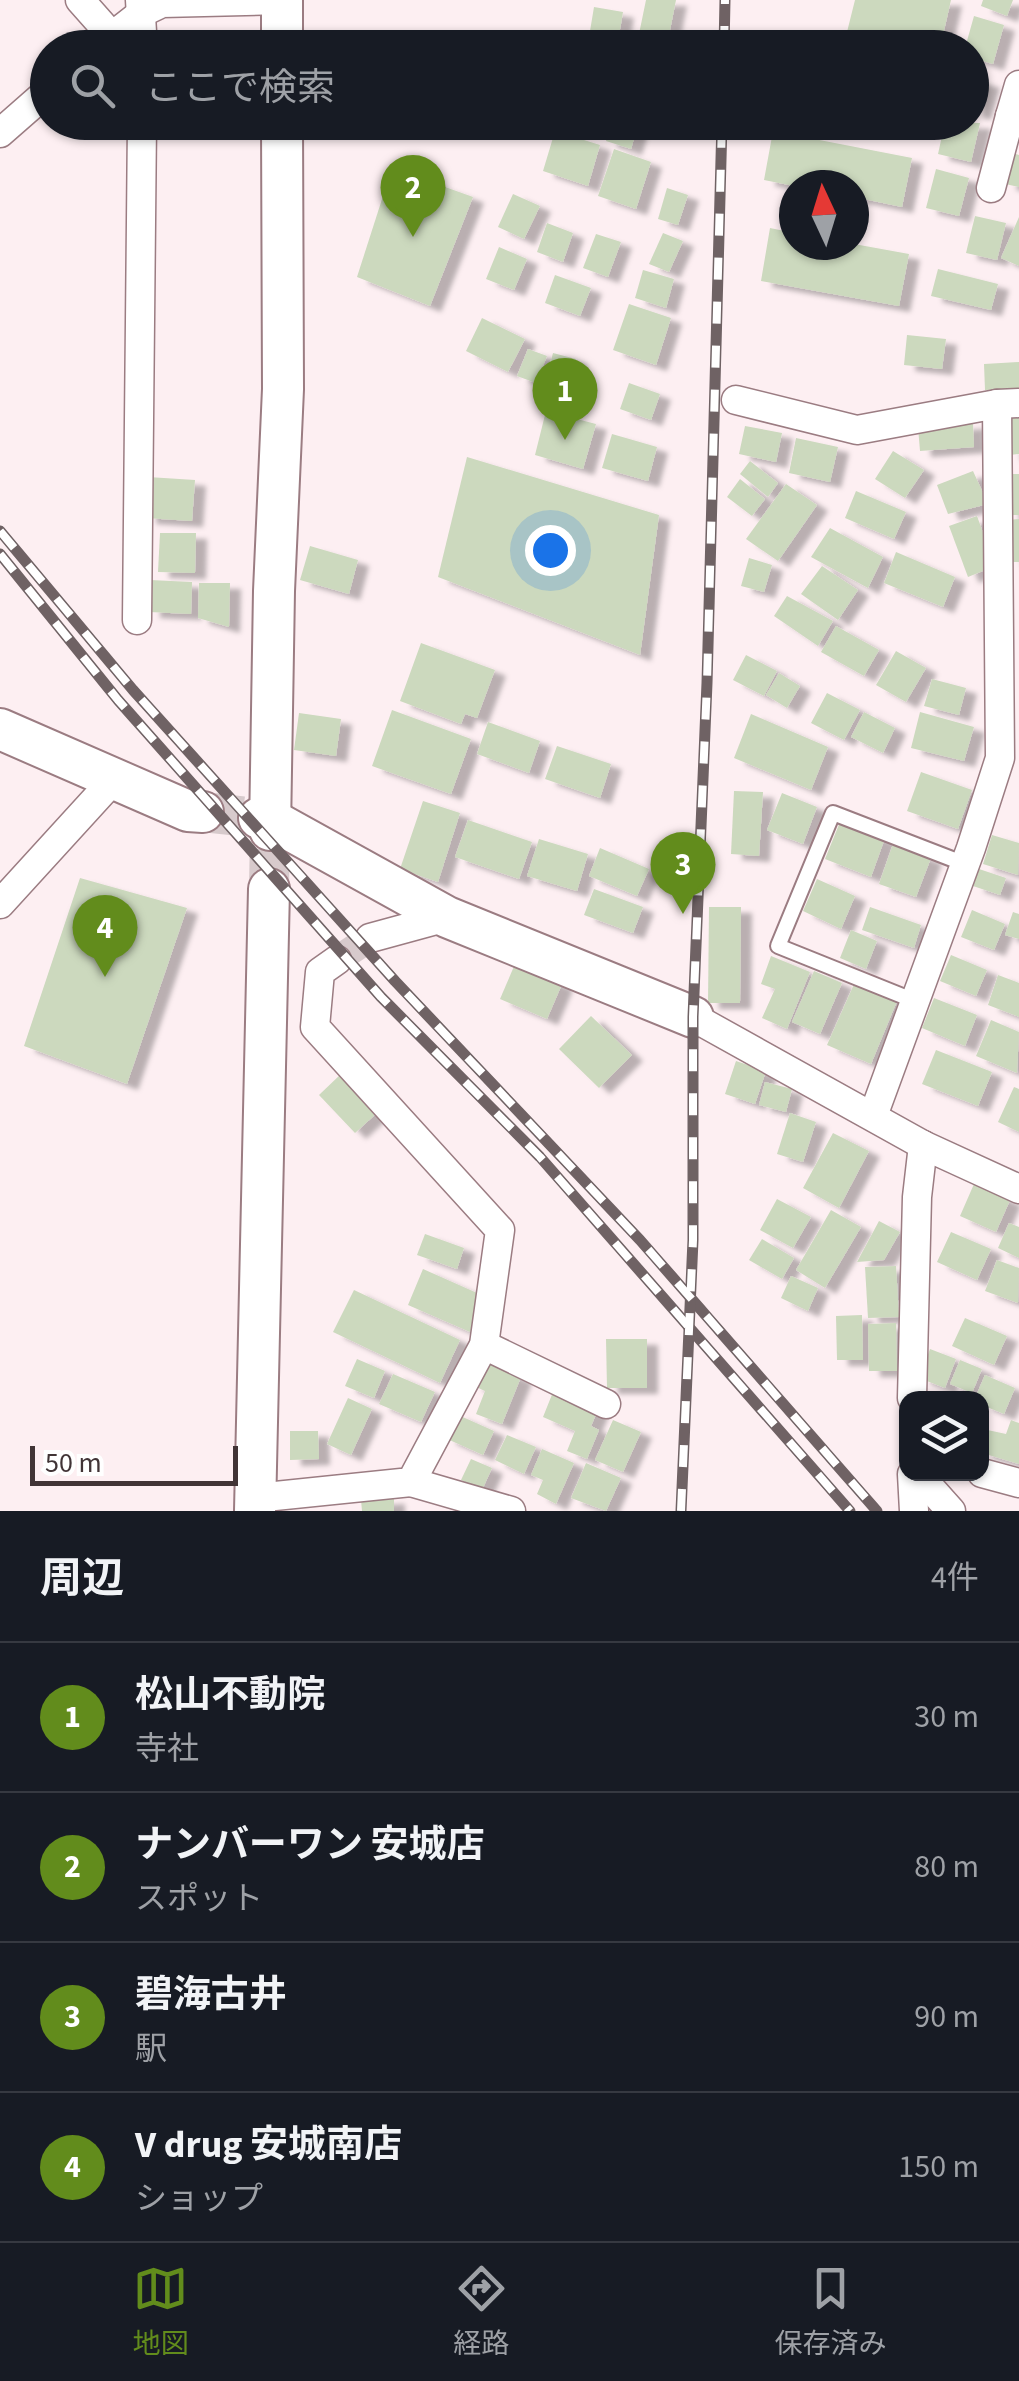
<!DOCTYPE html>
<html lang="ja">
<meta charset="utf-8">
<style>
body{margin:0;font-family:"Source Sans 3","Noto Sans JP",sans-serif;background:#20242c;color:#f1f3f6}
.controls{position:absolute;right:30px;bottom:30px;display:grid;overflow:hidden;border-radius:20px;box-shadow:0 2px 8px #0004}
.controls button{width:90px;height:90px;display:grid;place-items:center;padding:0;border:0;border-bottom:2px solid #363941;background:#171b24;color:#f1f3f6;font:50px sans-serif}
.compass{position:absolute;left:779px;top:170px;width:90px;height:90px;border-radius:50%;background:#171b24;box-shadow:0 2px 8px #0004;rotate:356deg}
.scale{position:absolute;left:30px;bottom:25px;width:208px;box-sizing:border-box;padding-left:10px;border:5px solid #413436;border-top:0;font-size:28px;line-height:35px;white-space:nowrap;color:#413436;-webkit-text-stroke:8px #fff;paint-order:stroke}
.you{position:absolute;left:550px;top:550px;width:35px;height:35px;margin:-25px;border:8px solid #fff;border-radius:50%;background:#1a73e8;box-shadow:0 0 0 15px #1a73e833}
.badge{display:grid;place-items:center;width:65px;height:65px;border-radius:50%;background:#628c1c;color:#fff;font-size:32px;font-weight:700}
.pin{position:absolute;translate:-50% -82px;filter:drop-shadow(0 2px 5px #0008)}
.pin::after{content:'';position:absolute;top:52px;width:35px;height:30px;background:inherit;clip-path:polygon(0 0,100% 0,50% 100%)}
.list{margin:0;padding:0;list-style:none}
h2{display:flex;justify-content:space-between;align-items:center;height:130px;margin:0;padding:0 40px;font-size:42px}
h2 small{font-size:32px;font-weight:400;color:#9ea1a6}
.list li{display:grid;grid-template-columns:65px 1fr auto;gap:30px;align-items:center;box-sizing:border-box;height:150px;padding:0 40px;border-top:2px solid #363941}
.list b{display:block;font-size:38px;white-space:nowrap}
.list p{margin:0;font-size:32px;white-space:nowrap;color:#9ea1a6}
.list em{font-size:32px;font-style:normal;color:#9ea1a6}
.icon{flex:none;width:55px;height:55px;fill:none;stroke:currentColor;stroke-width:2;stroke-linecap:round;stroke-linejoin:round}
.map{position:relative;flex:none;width:1019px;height:1511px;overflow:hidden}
.search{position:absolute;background:#171b24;box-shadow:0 2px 8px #0004;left:30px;right:30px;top:30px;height:110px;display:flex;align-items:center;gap:25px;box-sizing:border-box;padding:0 35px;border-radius:55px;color:#9ea1a6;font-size:38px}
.sheet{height:730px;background:#171b24}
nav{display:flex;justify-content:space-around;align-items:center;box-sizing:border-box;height:140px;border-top:2px solid #363941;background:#171b24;font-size:28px;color:#9ea1a6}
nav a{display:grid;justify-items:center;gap:5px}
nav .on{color:#628c1c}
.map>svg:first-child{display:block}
.building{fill:#ccd9be;filter:url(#shadow)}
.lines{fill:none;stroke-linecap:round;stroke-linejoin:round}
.street-tunnel{stroke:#d7cacc;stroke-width:28;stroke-dasharray:28 14;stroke-linecap:butt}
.secondary-tunnel{stroke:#d7cacc;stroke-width:40;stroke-dasharray:40 20;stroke-linecap:butt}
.lane-casing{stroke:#9b7c82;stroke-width:18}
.street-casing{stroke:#9b7c82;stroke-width:31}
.secondary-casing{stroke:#9b7c82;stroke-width:44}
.lane{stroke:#fff;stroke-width:14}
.street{stroke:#fff;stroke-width:28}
.secondary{stroke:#fff;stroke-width:40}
.rail-casing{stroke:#6f6264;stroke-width:11}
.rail{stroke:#fff;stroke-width:8;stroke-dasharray:22;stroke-linecap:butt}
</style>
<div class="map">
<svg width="1019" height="1511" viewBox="0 0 1019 1511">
<defs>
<filter id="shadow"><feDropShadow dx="11" dy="6" stdDeviation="2.5" flood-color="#0004"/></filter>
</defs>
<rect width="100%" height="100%" fill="#fdeff2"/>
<g class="building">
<path d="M646,0H676L668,40L639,34Z"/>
<path d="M855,0H951L940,48H843Z"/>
<path d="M983,0H1013L1007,16L981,6Z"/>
<path d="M594,7L623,12L618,41L589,37Z"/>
<path d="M974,16L1004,25L993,64L972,58V48H965Z"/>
<path d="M972,77L989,82L980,114L972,112Z"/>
<path d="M612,122H639L631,149L606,141Z"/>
<path d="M945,122L980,123L971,162L938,154Z"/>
<path d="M555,131L600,145L588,186L543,171Z"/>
<path d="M773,131L912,158L902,207L854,197V185L794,186L764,180Z"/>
<path d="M614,149L651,162L636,209L598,196Z"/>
<path d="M1013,153L1019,155V187L1005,184Z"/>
<path d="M392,168L473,197L430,306L357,277Z"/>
<path d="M936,169L969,178L959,216L926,208Z"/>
<path d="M667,188L688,195L678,225L658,219Z"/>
<path d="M513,194L540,206L524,239L498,227Z"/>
<path d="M975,216L1006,223L997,260L966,253Z"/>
<path d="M1019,217V266L1001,258Z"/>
<path d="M547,223L573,233L563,262L537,252Z"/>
<path d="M770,228L794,233V245L854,244L909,254L899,306L761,281Z"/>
<path d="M663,233L683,241L669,272L649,264Z"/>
<path d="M596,234L621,242L608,277L583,268Z"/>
<path d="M499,247L527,259L514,290L486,279Z"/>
<path d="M938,269L998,284L991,310L931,296Z"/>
<path d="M643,270L674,279L666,308L635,298Z"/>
<path d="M555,275L591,288L580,316L545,303Z"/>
<path d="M629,304L671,318L656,365L613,350Z"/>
<path d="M482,318L525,339L508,372L466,351Z"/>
<path d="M907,335L946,339L942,369L904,365Z"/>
<path d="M528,349L547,356L536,383L517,376Z"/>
<path d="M553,353L576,359L564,403L541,396Z"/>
<path d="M1019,362V389L985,390L984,364Z"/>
<path d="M629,383L660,394L651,420L620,409Z"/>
<path d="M546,411L596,424L583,469L535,455Z"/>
<path d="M1019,413V454L1010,455L1007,414Z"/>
<path d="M973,423L974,447L920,451L918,427Z"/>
<path d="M745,426L782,433L776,462L739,454Z"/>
<path d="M612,434L657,447L648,481L602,468Z"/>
<path d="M796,438L838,447L830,482L789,473Z"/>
<path d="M893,451L924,470L905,498L875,479Z"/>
<path d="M467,457L659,515L640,655L438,577Z"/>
<path d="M750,461L778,483L768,497L740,474Z"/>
<path d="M973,471L988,504L948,514L937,485Z"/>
<rect x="1008" y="474" width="11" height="41"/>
<path d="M148,477L195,480L192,521L145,518Z"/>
<path d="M740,479L765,499L752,516L727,497Z"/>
<path d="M786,484L817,505L778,561L746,539Z"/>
<path d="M856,491L906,512L894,539L845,518Z"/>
<path d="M977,516L995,566L968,577L949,526Z"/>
<path d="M1019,519V562H1011L1009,520Z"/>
<path d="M830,528L883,557L868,588L811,557Z"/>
<path d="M160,533H196L195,573L158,572Z"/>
<path d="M310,546L358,560L349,594L300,580Z"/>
<path d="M896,552L955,577L943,607L884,583Z"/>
<path d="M749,558L772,565L764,592L741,586Z"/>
<path d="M822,566L858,590L838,620L801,594Z"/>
<path d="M150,580L192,582L191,614L149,612Z"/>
<path d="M199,583H230L229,627L198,618Z"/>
<path d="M787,596L833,621L818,646L774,616Z"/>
<path d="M836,626L879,650L864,676L821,652Z"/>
<path d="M421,643L495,670L477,718L465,714L461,724L400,701Z"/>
<path d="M896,651L926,668L906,702L876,685Z"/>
<path d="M746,655L777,671L764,696L733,680Z"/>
<path d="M779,673L800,686L787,708L766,695Z"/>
<path d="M932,679L966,688L959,715L924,706Z"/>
<path d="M827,693L860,710L844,740L811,723Z"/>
<path d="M392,710L471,739L451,794L372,766Z"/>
<path d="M864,712L895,728L883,753L851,737Z"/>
<path d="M920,712L974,727L964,761L911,748Z"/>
<path d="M299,713L341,719L336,756L294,750Z"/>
<path d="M751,714L828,747L811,790L734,758Z"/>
<path d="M488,722L540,741L529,773L477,754Z"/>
<path d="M557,746L611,764L600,798L545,779Z"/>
<path d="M921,772L972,790L958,829L907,811Z"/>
<path d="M734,791L763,792L759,856L731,854Z"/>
<path d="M782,793L817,807L803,844L767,830Z"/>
<path d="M423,801L460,813L438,882L400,869Z"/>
<path d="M468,820L532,842L519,879L455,857Z"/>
<path d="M840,822L885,838L871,877L825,859Z"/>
<path d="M992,835L1019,843L1018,875L983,864Z"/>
<path d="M539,839L588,854L577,891L527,876Z"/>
<path d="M893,844L931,858L916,897L879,884Z"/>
<path d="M600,848L649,869L637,896L589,876Z"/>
<path d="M979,869L1006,878L1000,895L973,886Z"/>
<path d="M80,878L187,908L127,1084L24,1046Z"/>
<path d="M817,879L855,896L841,929L803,911Z"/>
<path d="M594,889L643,907L633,933L584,915Z"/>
<path d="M709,907H741L740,1003H708Z"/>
<path d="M870,907L921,925L914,948L862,930Z"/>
<path d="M972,910L1005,924L994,950L961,937Z"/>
<path d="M1013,912L1019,914V939L1005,935Z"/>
<path d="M851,930L877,941L866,969L840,958Z"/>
<path d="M951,955L987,970L976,996L940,981Z"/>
<path d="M771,956L810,972L787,1029L762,1018L775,989L761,984Z"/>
<path d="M515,964L562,984L547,1019L500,999Z"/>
<path d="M814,971L842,983L820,1034L792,1022Z"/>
<path d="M998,975L1019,983V1017L988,1005Z"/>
<path d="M855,982L897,1001L871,1064L827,1045Z"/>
<path d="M934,998L977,1015L965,1046L922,1028Z"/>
<path d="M591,1016L632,1055L599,1088L559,1049Z"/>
<path d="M991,1020L1019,1032L1017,1073L976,1056Z"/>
<path d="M936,1050L992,1072L978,1106L922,1084Z"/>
<path d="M736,1061L766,1071L755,1104L725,1094Z"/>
<path d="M342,1073L378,1112L355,1133L319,1095Z"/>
<path d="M765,1082L792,1089L786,1112L759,1105Z"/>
<path d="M1014,1087L1019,1089V1132L998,1122Z"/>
<path d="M790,1113L816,1122L803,1162L777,1154Z"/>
<path d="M833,1133L869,1151L839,1208L803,1188Z"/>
<path d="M974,1184L1010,1200L996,1232L960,1216Z"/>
<path d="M777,1199L811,1217L793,1248L760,1230Z"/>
<path d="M831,1210L861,1227L825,1288L796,1270Z"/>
<path d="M879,1221L900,1232L884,1260L857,1262Z"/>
<path d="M1009,1223L1019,1227V1258L998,1248Z"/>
<path d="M951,1232L991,1249L977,1280L937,1262Z"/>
<path d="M425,1234L464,1248L457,1269L417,1255Z"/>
<path d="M762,1239L794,1258L782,1279L749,1260Z"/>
<path d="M997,1260L1019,1268L1018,1303L985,1291Z"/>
<path d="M896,1266L899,1317L868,1318L865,1267Z"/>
<path d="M423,1269L486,1297L470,1332L408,1305Z"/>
<path d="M791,1276L818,1288L808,1311L781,1298Z"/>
<path d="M354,1290L460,1340L440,1383L333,1332Z"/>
<path d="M862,1315L863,1360H837L836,1316Z"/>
<path d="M965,1318L1007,1336L994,1365L952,1346Z"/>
<path d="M896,1323L897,1371H869L868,1324Z"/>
<path d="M606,1339H647V1388H607Z"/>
<path d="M930,1349L956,1359L945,1388L919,1378Z"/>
<path d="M357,1359L385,1371L374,1398L345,1386Z"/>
<path d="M960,1360L982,1369L972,1393L950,1384Z"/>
<path d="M481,1361L521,1377L502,1424L476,1414L485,1391L472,1385Z"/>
<path d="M393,1374L435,1392L421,1422L379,1404Z"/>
<path d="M985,1375L1015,1388L1004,1414L982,1405V1398H975Z"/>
<path d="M553,1392L598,1410L591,1426L599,1430L587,1459L567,1451L575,1431L543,1417Z"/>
<path d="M348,1398L372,1409L351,1455L327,1444Z"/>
<path d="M456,1414L494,1431L483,1455L445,1438Z"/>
<path d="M613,1420L641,1432L623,1472L595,1460Z"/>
<path d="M1011,1420L1019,1423V1464L982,1453L983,1429L1006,1434Z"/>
<path d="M290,1431H318L319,1459L290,1460Z"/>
<path d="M507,1435L536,1447L524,1474L495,1460Z"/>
<path d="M542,1449L574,1463L556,1504L537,1494L543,1480L531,1475Z"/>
<path d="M471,1459L492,1468L482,1490L461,1480Z"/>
<path d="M586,1463L621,1478L606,1511L571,1498Z"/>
<path d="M394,1498V1511H362L361,1500Z"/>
</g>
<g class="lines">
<path class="street-tunnel" d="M337,960L370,938"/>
<g class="secondary-tunnel">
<path d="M203,812L259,818"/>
<path d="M269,889L270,830"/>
</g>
<defs>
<path id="lane" d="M915,1001L778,946L833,813L965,864"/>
<g id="street">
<path d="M80,0L111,35"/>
<path d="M140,0L143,48"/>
<path d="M97,48L143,12L162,3L282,0"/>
<path d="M1019,85L1010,116L1019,119"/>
<path d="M0,133L48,91"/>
<path d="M991,188L1010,116"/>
<path d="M736,400L857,430L997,404L1019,403"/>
<path d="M137,620L142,122"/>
<path d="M0,904L115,778"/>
<path d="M370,938L447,917"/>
<path d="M693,1017L923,1145L1019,1189"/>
<path d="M873,1116L971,848L1000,758L997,404"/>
<path d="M484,1345L606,1404"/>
<path d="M912,1398L917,1197L923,1145"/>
<path d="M982,1473L1019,1483"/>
<path d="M912,1474L914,1511"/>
<path d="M918,1474L951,1511"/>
<path d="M411,1482L511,1511"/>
<path d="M256,1498L411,1482L484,1345L500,1230L315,1027L320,972L337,960"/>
</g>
<g id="secondary">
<path d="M282,0V48"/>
<path d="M0,729L188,811L203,812"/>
<path d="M259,818L270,819L447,917L693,1017"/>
<path d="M270,830L274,591L283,389L282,122"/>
<path d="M255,1511L269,889"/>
</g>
</defs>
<use href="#lane" class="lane-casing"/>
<use href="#street" class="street-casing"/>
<use href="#secondary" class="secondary-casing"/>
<use href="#lane" class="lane"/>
<use href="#street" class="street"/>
<use href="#secondary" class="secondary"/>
<defs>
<g id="rail">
<path d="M724,48L725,0"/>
<path d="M0,531L133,690L395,981L640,1240L877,1511"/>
<path d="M0,554L118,700L381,997L540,1157L850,1511"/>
<path d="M681,1511L693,1240V1017L707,683L722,122"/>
</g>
</defs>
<use href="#rail" class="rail-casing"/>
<use href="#rail" class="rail"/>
</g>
</svg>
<div class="controls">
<button><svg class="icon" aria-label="layers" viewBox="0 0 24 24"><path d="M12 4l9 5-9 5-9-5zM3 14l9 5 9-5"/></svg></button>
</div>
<svg class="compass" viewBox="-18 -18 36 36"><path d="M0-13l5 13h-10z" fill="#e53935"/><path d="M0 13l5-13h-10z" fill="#9ea1a6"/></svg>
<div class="scale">50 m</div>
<div class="you"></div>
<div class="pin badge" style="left:565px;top:440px">1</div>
<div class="pin badge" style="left:413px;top:237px">2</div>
<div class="pin badge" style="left:683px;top:914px">3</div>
<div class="pin badge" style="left:105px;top:977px">4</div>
<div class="search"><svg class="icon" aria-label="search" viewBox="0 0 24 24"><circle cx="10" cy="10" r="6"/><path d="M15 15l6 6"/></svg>ここで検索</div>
</div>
<section class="sheet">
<h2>周辺<small>4件</small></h2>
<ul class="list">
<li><span class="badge">1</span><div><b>松山不動院</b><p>寺社</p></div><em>30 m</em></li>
<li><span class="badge">2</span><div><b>ナンバーワン 安城店</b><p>スポット</p></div><em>80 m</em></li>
<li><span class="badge">3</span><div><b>碧海古井</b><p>駅</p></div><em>90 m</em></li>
<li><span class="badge">4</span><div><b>V drug 安城南店</b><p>ショップ</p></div><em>150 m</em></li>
</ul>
</section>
<nav>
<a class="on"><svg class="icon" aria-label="map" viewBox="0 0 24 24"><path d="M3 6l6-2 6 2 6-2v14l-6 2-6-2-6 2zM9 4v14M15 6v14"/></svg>地図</a>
<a><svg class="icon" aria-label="directions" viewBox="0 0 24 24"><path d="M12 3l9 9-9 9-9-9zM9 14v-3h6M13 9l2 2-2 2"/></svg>経路</a>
<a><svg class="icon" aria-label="saved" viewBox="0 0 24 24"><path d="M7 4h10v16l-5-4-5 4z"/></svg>保存済み</a>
</nav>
